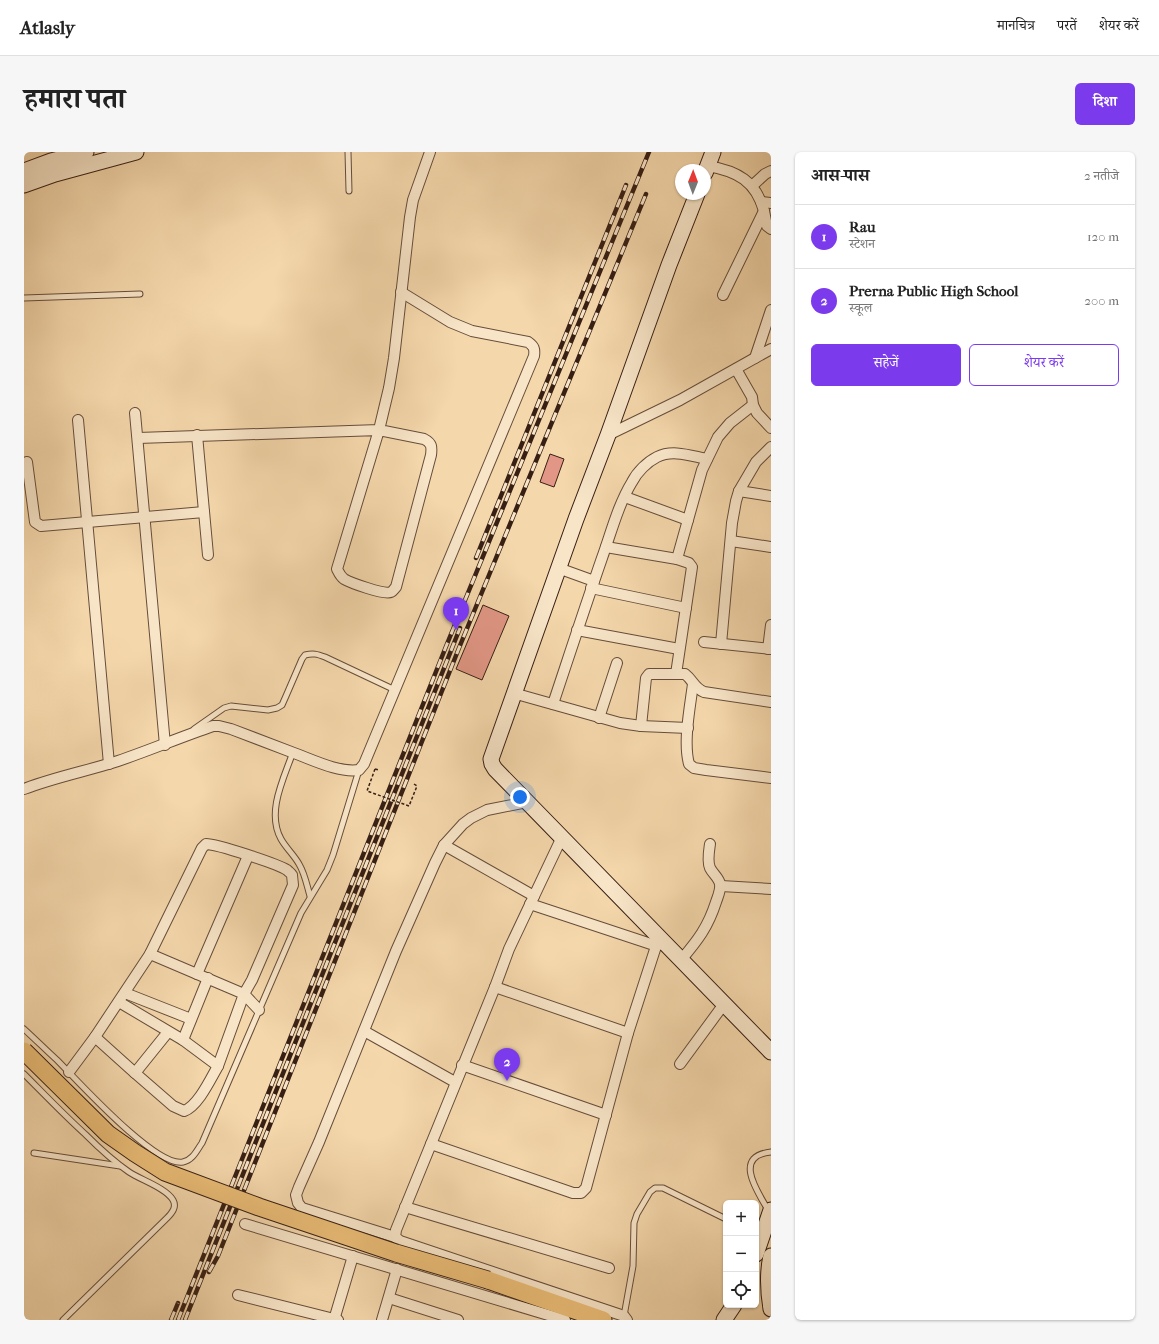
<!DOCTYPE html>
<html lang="hi">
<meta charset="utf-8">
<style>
body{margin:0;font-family:"IM FELL French Canon","Noto Serif Devanagari",serif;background:#f6f6f6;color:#222}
.controls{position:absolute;right:12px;bottom:12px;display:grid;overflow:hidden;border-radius:6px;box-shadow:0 1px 3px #0004}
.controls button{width:36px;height:36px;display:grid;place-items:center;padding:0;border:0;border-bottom:1px solid #e0e0e0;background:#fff;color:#222;font:20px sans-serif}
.compass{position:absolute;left:651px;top:12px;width:36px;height:36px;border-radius:50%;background:#fff;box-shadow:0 1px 3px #0004;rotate:1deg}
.you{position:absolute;left:496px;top:645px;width:14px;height:14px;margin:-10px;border:3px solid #fff;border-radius:50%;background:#1a73e8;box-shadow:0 0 0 6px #1a73e833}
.badge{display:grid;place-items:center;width:26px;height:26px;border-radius:50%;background:#7c3aed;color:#fff;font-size:13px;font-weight:700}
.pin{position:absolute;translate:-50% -33px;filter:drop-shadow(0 1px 2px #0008)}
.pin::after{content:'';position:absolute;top:21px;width:14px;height:12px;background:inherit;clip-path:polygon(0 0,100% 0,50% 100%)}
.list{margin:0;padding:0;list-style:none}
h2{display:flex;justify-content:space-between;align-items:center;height:52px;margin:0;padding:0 16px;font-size:17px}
h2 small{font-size:13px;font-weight:400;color:#767676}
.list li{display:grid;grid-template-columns:26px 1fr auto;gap:12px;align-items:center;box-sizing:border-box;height:64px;padding:0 16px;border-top:1px solid #e0e0e0}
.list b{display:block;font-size:15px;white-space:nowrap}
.list p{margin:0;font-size:13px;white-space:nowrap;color:#767676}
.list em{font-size:13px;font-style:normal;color:#767676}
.actions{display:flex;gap:8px;padding:12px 16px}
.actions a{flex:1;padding:9px 0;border:1px solid #7c3aed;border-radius:6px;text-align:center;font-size:14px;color:#7c3aed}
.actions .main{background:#7c3aed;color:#fff}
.icon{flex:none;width:22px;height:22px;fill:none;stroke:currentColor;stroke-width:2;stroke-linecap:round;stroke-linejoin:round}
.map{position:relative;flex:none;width:747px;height:1168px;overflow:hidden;border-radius:6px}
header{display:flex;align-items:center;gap:24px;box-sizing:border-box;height:56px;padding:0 20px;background:#fff;border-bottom:1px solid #e0e0e0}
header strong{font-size:19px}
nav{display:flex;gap:22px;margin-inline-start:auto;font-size:14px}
.intro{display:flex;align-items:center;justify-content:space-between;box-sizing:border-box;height:96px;padding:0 24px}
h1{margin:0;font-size:28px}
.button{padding:10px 18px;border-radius:6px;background:#7c3aed;color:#fff;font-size:14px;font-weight:700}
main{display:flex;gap:24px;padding:0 24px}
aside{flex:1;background:#fff;border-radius:6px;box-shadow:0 1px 3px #0004}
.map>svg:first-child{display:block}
.building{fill:#e29786;stroke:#371f14}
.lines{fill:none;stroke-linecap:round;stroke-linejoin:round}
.lane-casing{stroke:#664d3a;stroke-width:7}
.street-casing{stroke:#664d3a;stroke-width:12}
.secondary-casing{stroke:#371f14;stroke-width:17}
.primary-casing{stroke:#371f14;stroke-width:19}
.path{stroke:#371f14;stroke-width:1.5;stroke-dasharray:3 2;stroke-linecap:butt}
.lane{stroke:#f8e5c8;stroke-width:5}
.street{stroke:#f8e5c8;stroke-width:10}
.secondary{stroke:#f8e5c8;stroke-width:15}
.primary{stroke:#eabc76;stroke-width:17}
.rail-casing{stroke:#371f14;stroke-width:4.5}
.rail{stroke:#f8e5c8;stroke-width:3;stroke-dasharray:9;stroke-linecap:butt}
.primary-bridge-casing{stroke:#371f14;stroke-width:19;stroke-linecap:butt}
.path-bridge{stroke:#371f14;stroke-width:1.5;stroke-dasharray:3 2;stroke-linecap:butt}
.primary-bridge{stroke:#eabc76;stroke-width:17}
</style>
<header>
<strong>Atlasly</strong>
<nav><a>मानचित्र</a><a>परतें</a><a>शेयर करें</a></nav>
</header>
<div class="intro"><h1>हमारा पता</h1><a class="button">दिशा</a></div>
<main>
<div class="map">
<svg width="747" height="1168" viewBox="0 0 747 1168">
<rect width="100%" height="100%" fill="#f4d7ab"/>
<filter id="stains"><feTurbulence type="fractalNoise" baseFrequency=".005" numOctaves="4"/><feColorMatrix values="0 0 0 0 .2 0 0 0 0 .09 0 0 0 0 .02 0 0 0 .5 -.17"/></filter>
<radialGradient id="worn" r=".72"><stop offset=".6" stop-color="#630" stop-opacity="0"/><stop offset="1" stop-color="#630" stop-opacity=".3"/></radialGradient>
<g class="building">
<path d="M526,302L540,307L530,335L516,330Z"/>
<path d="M459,453L485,464L458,528L432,517Z"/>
</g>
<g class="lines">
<defs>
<g id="lane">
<path d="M324,0L325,39"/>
<path d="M0,146L116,142"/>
<path d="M170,577L200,556L207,554L244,558L253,556L258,553L262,544L278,507L281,503C289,501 293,502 301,505L371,538"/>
<path d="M269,600C260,626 242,660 257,687C262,696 270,703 275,712C281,722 283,734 286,744"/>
<path d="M0,877C11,887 22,898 33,908C53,928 132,1016 159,1010C169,1008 173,998 178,991L277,761L303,718L309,703L335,618"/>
<path d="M0,922C20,942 40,963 61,982C75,996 89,1009 105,1020C117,1028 142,1036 149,1048C153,1055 148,1061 143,1066L39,1168"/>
<path d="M10,1001L96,1014"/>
<path d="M744,1058C734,1040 708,1004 747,1000"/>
<path d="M600,1164L609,1114L610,1071L613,1062L626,1040L631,1036H639L702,1067"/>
</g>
<g id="street">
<path d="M684,14C713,19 732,29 740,59C741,64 742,69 743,74L747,77"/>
<path d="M728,34L741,22L747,19"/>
<path d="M737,50L747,51"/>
<path d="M699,143L740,59"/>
<path d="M731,206L747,158"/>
<path d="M712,217L728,245L729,253L733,261L747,276"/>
<path d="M111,261L141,593"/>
<path d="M54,268L85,612"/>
<path d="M173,283L184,403"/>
<path d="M584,283L656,248L747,197"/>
<path d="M114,286L355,278L400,287C408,291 408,295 407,303L372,435C370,437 369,439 367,440C360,443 327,431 320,427C316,424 315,421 313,417L355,278L365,236L370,206L386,65L389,48L406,0"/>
<path d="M3,310L11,370L17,374L180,360"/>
<path d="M715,339L747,344"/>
<path d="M601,345L664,368"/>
<path d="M707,389L747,395"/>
<path d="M582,395L653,407L665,411L668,415L652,522"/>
<path d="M653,407L678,318L694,285L706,271L729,253"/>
<path d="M534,416L570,429"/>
<path d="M567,436L662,456"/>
<path d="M553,478L655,497"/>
<path d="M680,490L747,497"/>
<path d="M697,492L708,371L712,349L715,339L732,310L747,295"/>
<path d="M744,497L747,473"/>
<path d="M669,532C666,555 659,590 665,612L670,616L682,618L747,626"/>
<path d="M489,541L596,571L617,574L664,576"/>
<path d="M529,552C545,504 561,455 578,406C587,381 594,353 608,330C613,320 623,310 633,305C649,297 667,304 683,307"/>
<path d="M575,566L593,511"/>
<path d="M617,574L622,526L625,522H661C669,528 670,536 680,540L747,550"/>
<path d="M0,637C31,625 63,619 94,609C126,598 157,585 189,574H195L207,577C228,585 249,593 270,601C289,608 315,621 335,618L340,612L510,204C511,197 510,194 504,190L448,179L426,170L377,140"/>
<path d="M538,685L485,797L471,835L372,1078L371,1085L376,1089L600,1164L603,1168"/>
<path d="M420,693L510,744"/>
<path d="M697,734L747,737"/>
<path d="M506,752L633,794"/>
<path d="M657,808C674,788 684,775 692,750C694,744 697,738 696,732C695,726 689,722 686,716C683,709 685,699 686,692"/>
<path d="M173,822L224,704"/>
<path d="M471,835L604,881"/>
<path d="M101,841L167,867"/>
<path d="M95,850L159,888L194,914L220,842L126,802"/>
<path d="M340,879L431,930"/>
<path d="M71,885L126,802L178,696L182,692C193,692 254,712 263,718C265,720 267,721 268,723L269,733L228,828L220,842L235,858"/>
<path d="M159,888L184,826"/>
<path d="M656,912L700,852"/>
<path d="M438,913L582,963"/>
<path d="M45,920L71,885L111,921L144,880"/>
<path d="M111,921L149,954L160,959C174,954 186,928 194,914"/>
<path d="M407,992L549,1041H557L562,1036L604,881L635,785"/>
<path d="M381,1055L585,1116"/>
<path d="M221,1072L541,1168"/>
<path d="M371,1085L278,1056L274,1051L272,1043L275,1035L295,990L372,799L411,711L420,693L439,672L447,666L463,658L503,650"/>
<path d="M214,1143L314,1168"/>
<path d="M365,1146L434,1168"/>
<path d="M310,1168L329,1104"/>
<path d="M358,1168L373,1117"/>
</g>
<g id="secondary">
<path d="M0,19L27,9L62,0"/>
<path d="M681,21L689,0"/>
<path d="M0,33L31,22L112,0"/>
<path d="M673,42L645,113L584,283L552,367L467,607L468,612L471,617L747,900"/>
<path d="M732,1102L747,1058"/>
<path d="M747,1104C743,1122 744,1139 747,1157"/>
<path d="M700,1168L710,1153"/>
</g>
<path id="primary" d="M464,1128L579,1168"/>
</defs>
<use href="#lane" class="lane-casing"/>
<use href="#street" class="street-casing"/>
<use href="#secondary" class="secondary-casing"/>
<use href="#primary" class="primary-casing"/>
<g class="path">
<path d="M351,617L355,618"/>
<path d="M390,632L393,634"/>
</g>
<use href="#lane" class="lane"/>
<use href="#street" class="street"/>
<use href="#secondary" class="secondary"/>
<use href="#primary" class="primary"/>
<defs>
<g id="rail">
<path d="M452,406L602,33"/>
<path d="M185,1120L194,1104L435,496L622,42"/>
<path d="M147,1168L154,1151"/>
<path d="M154,1168L423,492L625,0"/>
<path d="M161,1168L436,476"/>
</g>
</defs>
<use href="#rail" class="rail-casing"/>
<use href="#rail" class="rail"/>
<defs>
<path id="primary-bridge" d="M0,899L84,982L111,1001L141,1020L235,1055L372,1101L464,1128"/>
</defs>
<use href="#primary-bridge" class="primary-bridge-casing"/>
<path class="path-bridge" d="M351,617L343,639L385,654L393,634"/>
<use href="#primary-bridge" class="primary-bridge"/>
</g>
<rect width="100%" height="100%" filter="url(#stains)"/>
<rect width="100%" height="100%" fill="url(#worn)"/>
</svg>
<div class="controls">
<button>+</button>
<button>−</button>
<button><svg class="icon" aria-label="locate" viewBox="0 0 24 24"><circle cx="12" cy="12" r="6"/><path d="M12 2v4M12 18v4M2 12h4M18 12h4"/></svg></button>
</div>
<svg class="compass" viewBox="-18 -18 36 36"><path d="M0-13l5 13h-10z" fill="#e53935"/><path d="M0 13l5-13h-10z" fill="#767676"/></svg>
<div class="you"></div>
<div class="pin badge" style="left:432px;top:478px">1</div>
<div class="pin badge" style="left:483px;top:929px">2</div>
</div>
<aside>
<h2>आस-पास<small>2 नतीजे</small></h2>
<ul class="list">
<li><span class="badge">1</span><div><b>Rau</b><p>स्टेशन</p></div><em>120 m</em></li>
<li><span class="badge">2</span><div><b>Prerna Public High School</b><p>स्कूल</p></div><em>200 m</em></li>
</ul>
<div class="actions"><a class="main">सहेजें</a><a>शेयर करें</a></div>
</aside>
</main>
